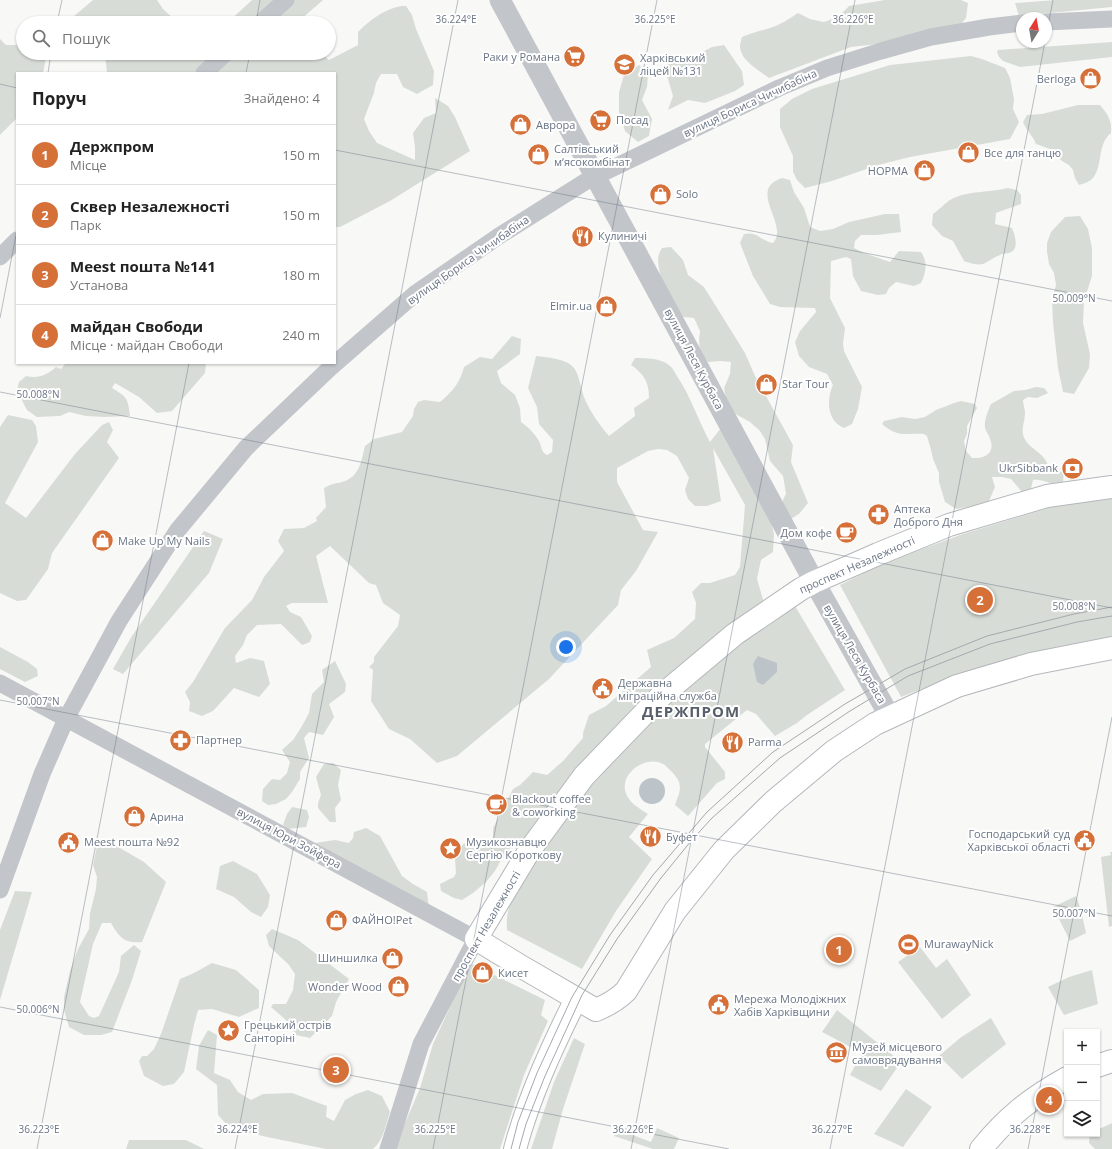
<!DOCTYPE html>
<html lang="uk">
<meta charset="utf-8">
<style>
body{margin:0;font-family:"Open Sans",sans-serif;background:#f2f2f2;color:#222}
.controls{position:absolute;right:12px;bottom:12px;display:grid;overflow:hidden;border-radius:0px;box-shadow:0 1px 3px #0004}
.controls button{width:36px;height:36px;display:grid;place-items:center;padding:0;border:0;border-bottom:1px solid #e0e0e0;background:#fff;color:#222;font:20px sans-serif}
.compass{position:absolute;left:1016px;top:12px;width:36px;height:36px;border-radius:50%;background:#fff;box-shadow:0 1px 3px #0004;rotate:11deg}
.you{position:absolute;left:566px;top:647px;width:14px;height:14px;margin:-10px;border:3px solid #fff;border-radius:50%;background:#1a73e8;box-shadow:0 0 0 6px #1a73e833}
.badge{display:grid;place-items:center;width:26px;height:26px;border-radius:50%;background:#d67039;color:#fff;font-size:13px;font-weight:700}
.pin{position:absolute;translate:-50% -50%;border:2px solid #fff;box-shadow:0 1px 4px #0006}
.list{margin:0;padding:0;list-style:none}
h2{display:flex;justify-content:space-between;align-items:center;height:52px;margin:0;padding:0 16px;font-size:17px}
h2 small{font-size:13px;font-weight:400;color:#767676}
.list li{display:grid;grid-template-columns:26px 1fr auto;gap:12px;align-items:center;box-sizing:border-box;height:60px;padding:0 16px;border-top:1px solid #e0e0e0}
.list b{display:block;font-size:15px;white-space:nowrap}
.list p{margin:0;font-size:13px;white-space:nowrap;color:#767676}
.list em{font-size:13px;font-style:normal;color:#767676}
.icon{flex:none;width:22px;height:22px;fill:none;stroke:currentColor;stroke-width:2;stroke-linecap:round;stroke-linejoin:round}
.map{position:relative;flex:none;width:1112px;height:1149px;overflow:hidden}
.search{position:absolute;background:#fff;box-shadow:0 1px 3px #0004;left:16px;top:16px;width:320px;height:44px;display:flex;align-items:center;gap:10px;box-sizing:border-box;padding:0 14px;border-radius:22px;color:#767676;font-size:15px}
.panel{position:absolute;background:#fff;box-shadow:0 1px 3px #0004;left:16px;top:72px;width:320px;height:292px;border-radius:0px}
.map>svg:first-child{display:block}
.green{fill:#d7ddd6}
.water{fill:#bcc4ca}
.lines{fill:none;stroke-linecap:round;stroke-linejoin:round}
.secondary-casing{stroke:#b5b8be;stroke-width:24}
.primary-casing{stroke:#b4b7bc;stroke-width:24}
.minor{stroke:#c2c5c9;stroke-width:17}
.tertiary{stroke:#c2c5c9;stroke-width:21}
.secondary{stroke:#fff;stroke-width:22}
.primary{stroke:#fff;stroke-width:22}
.tram{stroke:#a4a8ae;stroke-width:1}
.ticks{fill:none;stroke:#6a7585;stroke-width:1;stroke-opacity:0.45}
.labels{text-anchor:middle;stroke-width:4;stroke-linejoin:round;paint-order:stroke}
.poi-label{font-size:11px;fill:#6a7585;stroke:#fff;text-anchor:start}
.street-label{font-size:11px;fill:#6a7585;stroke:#fff}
.district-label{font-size:15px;font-weight:bold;letter-spacing:1px;fill:#575f6a;stroke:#fff}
.ticks-label{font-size:10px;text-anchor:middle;fill:#6a7585;stroke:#fff;stroke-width:4;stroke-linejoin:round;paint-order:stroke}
</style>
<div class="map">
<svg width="1112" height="1149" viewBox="0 0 1112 1149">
<rect width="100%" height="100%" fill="#f8f8f6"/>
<g class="green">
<path d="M93,0H157L163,9L178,23H105V22L103,23H66Z"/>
<path d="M252,0H278L253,23H227Z"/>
<path d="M294,0H323L299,21V23H267Z"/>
<path d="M885,0H961L968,3L966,18L956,30L887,43L851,47L769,78C759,70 741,61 740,47C740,44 741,40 742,37C751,33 760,31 770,28C780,25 789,19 798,13L810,19L824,22L838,17L849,6Z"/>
<path d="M1056,0H1112V7L1019,16L1015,3Z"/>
<path d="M401,6H406L412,15L416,29L434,71L433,85L417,94L403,87L397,74H381L376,83L374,93L364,119L369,131L377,143L415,160V147L413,133L424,118L436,113L435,98L448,106L455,117L470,151L390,201L340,227H335V73H212L234,53H320L329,60L358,45V32C370,20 384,9 401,6Z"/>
<path d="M0,39L6,45H23V53H47L43,73H17V118L0,135Z"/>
<path d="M1112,42V57L1020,67L1003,61L999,57L997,52L998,50Z"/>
<path d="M724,45L742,71L744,85L735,91L705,103L688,100L668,110L673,96L665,69L669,61L693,57L712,47Z"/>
<path d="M105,53H220L199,73H107Z"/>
<path d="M971,56L982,59L1005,68L1010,78L1014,99L1013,109L1019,122L1010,139L910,157L878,165L832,181L805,188L797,180L793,172V156L780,127V109L792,99L812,89L890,65Z"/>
<path d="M639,65L648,74L647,87L642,100L652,119L649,136L638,142L625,131L619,112V92L624,75Z"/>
<path d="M1078,105H1100C1108,115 1112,120 1111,133C1096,145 1104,168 1091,180C1088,182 1083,184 1079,185L1075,178L1073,170L1069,165L1062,161L1050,149L1036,144C1033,136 1026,130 1023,122L1027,115L1042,114Z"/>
<path d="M782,178L790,180L794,192L804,208L810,227L820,231L833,229L849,222L885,214H899L901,232L877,235H861L855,241L854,248L864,253L890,262L899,251L921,252C928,262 926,273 921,283L914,286L896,282L889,288L886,294L878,295L861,291L853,276L851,259L846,257L831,261L830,298L845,328L843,344L844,351L862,387L858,409L852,424L844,428C827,421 826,400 833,385L827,374L809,367L799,356L795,342L800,331L816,312L815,308L780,307L770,304L753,276L740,243L744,234C758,231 760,241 773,243C790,225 746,190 782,178Z"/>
<path d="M1008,188L1017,190L1021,195V204L996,213L995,224L1012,228C1015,235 1020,250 1009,253C1006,254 1002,253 1000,255C983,262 986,269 964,261L953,241L942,236L932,225L933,214C939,210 945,203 950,200C968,190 989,193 1008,188Z"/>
<path d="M1080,216L1088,229L1092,248V276L1084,301L1083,323L1090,354L1089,368L1074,394L1063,392L1058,368L1053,322L1052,300L1056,285L1054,273L1049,264L1047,252V243L1051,232L1065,217Z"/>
<path d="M671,247L683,260L688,275L704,287L745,353L755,376L793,445L791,462L808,503L799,514L789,520C784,509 779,505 786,494L783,476L770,461L765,439L760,431L750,422L732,412L726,398L724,388L730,374L731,362L721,361L708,362L700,354L699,340L700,331L694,318L684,317L676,313C669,297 658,278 658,259C658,256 660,251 662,248Z"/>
<path d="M512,336L521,339L520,354L497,371L501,383L515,395L520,408L521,422C528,427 535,434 539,441C542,447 541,452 547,455L552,452L553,440L539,424L537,407L528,388L536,356C546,357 568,359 574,368C579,374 581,389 584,397C590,412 599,424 609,436L635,416L634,408L649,398C649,382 644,374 631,365L635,358C646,358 662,358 670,366C673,368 675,373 677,376C691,397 698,420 710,442L721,428L769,514L774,534L773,552L761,560L757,579L765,606L646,719L728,648L795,606L845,690L807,715L797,723L775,736L756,714L747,710L705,744V747L725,772V779L717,783L688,816L675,805C680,791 684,784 672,772C669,770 666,765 663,764C646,755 622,772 625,790C627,802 640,809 648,814L629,837L652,859L616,911L582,969L507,930C504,902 525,871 537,846L516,840L500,862L495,871L486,882L473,893L462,900L454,898L441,891L440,884L454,877L456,873L455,859L463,844L470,841L487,843L493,838V828L513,789L520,785L533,772L547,775L563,761L583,738V733L589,715L606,706L651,667L647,650L674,638L695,619L696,603L692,592L701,583H710L735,575L740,567L745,505L713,448L721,501L707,506H695L688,499L685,490L689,478L677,456L667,450L658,449L648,451L617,468V482L643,530L658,532L636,571L621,590L618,605L549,679L457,756L437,763L410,739L389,729L371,701L373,670L369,667L374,662V657L398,626L400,615L383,603L376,585L369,583L330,546L316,556L328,603H292L286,606L290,612L301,617L312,636L310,642L302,645L281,624L257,625L247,635L243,645L235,656L236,663L250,658L264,661L270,684L259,697L234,688L213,711L202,716L189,711L190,702L185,692L193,682L225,628L252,600L264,577L284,551L278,541L284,529L304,528L317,521L316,518L326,507L324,488C333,483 334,484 342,482C360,477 361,461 365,446L374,439L402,432L413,416L414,409L418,402L424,400L440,402C452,392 460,383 464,367L480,357L492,359Z"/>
<path d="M66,363H206L205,373L172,411L157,413L139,397L115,383L112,388C127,397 128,398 130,416L104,417L86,416L69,412L60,416L37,417L27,410L17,391L19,382L26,376C38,379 47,375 56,367L61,369Z"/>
<path d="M1036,387L1044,388L1048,393L1037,398L1028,397L1023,400C1023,404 1025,409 1025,413C1025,424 1019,430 1026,441C1032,450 1047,455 1048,467L1054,471L1064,472L1063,482L1061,486C1050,484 1043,479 1033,480L1031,489L1022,492L1011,479L1002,477H992L995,487L989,501L980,505L956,509L945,502L939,482V473L933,459L931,450L927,436L924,434C905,433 898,438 882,424L884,421L902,417L915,419L925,417L936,410L954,403L961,401L975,404L977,408L967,426V434L964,441L966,451L972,458C984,459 996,453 990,439C989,435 986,432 985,428C984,420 988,411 991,404L1014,391L1025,390Z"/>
<path d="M8,415L32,420L36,426L38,442L5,503L26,518L75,454L102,425L109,422L113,430L107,442L119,458L52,553L48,569L26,600L17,601L0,593V427Z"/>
<path d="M1112,498V636L1039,651L963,673L901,697L840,585L886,562L963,534L1052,507Z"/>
<path d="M204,531L223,539L209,573L123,674L113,669L132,636Z"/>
<path d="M0,647L28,662L37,669L38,676L25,682L0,669Z"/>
<path d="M335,661L346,684L345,692L329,704L334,717L323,735L309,732L304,738L309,758L300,772V779L292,792L286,799L276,804L268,805L262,801L263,789L272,779L280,780L287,773L290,762L282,750L293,740L302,726L309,713L312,694L324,682L322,670Z"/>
<path d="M333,763L341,770L338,785L341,800L335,808L336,822H330L318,808V803L321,795L316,777L324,764Z"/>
<path d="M292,807L307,810L309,817L306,827L288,829L283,825L287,814Z"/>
<path d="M366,828L380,836L402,876L413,884L427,892L429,909L316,848L315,843L335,840L349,843L353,838L354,832Z"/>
<path d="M102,839L108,841L144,862L166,882L142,942C124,944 119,937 111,923H102L93,944L80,1002L89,1016L94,1018L99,1016L119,972L121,956L134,945L141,951L132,980L112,1032L101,1035H84L69,1027L64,1010V997L70,971L78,949L89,929L90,913L96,889L97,877L93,865L97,846Z"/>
<path d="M1110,852H1112V926L1109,927L1101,857L1111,855Z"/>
<path d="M233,861L257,874L270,895L268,907L261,917L251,912L234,897L216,889L220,866Z"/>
<path d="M15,891L32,892L0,1000V930Z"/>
<path d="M1076,896L1081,910L1086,933L1070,941L1053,907Z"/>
<path d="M272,929L298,940L349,979L336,1002L332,1016L310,1038L296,1035L286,1020L271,1007L273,1004H286L293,990L295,974L289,965L269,946L266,935Z"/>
<path d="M920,947L936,968L947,959L971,995L942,1019L898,962Z"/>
<path d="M212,963L236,970L259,990V1008L239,1017L212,1009L198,1010L194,1025L184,1072L174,1084L163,1086L144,1076L139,1061L142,1056H147L154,1049L161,1034L180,979L194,973Z"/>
<path d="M472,964L545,1000L541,1015L548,1021L524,1075L500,1149H394L420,1088L433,1044L457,992Z"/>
<path d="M1092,970L1098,1004L1064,1015L1048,987L1069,977Z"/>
<path d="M837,1010L901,1062L881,1091L850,1075L862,1053L822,1032Z"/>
<path d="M991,1018L1006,1044L962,1079L939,1056L960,1038Z"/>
<path d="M208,1030L217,1035L214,1073L230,1080L238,1092L251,1100L263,1094L292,1093L327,1106L326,1117L334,1121L345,1100L356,1094L368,1090L382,1096L390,1112C386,1124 383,1141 373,1149H326L267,1137L245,1132L227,1125L218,1115L217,1085L196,1069L199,1046Z"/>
<path d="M574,1038L585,1044L563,1109L552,1149H531L554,1082Z"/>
<path d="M906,1089L932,1107L903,1147L874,1134Z"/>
<path d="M1112,1123V1149H1095L1089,1143L1090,1134H1097V1130Z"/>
<path d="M657,1128L679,1138L674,1149H653L614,1136L617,1129L651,1142Z"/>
<path d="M129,1140H186L204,1149H126Z"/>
</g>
<g class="water">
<path d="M758,656L777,663V672L763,685L757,682L753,664Z"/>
<circle cx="652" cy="791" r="13"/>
</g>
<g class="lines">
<defs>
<g id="secondary">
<path d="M1097,1066L1112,1061"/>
<path d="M981,1149C1007,1117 1031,1098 1067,1078"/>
</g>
<g id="primary">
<path d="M1112,487L1047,496L949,525L878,554L814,582L801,589L735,634L661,696L584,776L529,851L476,939L522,967L596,1010C608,1005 617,1000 626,991L675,911L724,850L773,802L834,751L875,724L957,686L1031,664L1112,648"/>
<path d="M515,1149C529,1097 552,1047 576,999"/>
</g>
</defs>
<use href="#secondary" class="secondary-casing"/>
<use href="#primary" class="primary-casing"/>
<g class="minor">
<path d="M1046,22L1112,19"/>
<path d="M260,23L286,0"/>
<path d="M204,73L226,53"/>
<path d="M0,257L17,240"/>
<path d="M0,683L476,939L421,1044L388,1149"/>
<path d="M0,890L42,774L66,719L119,621L177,531L246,448L330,368L416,293L499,236L588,180L779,88L827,68L881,51L931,37L989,27L1022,23"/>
</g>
<path class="tertiary" d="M500,0L811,576L890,717"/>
<use href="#secondary" class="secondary"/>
<use href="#primary" class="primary"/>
<g class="tram">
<path d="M511,1149L518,1122L537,1073L572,997L610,935L653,875L707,812L773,752L845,704L905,669L987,636L1074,614L1112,607"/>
<path d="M519,1149L526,1124L545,1076L582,995L617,939L661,878L691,841L712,818L780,758L850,711L908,676L990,644L1077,622L1112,616"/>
</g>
</g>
<path class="ticks" d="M57,23L62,0M256,23L260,0M1046,36L1053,0M48,73L51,53M246,73L250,53M0,84L17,88M335,150L1112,301M0,318L17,230M0,392L1112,608M0,700L1112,916M0,1007L729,1149M37,1149L189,363M235,1149L458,0M433,1149L657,0M631,1149L855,0M830,1149L1045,42M1028,1149L1112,717"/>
<defs>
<symbol id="supermarket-disc" viewBox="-11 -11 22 22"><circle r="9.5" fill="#d67039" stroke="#fff"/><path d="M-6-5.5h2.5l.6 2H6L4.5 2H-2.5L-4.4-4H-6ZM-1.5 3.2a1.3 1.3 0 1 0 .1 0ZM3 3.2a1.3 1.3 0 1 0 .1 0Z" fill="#fff"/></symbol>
<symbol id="school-disc" viewBox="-11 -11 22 22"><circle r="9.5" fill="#d67039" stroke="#fff"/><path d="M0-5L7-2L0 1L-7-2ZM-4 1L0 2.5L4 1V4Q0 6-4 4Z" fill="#fff"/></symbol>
<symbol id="shop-disc" viewBox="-11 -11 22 22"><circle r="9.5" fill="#d67039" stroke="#fff"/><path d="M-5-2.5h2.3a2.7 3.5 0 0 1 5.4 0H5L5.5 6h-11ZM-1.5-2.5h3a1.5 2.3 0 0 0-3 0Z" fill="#fff"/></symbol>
<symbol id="restaurant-disc" viewBox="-11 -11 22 22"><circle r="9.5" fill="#d67039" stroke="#fff"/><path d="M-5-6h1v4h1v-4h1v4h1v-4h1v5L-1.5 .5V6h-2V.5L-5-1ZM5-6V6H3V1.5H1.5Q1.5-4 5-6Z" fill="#fff"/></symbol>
<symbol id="bank-disc" viewBox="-11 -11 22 22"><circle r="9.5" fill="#d67039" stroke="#fff"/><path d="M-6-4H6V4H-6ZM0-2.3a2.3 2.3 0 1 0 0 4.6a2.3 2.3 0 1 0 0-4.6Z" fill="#fff"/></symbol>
<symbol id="pharmacy-disc" viewBox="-11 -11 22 22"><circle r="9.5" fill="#d67039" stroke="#fff"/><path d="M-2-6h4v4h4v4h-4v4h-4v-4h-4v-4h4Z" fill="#fff"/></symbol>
<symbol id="cafe-disc" viewBox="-11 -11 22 22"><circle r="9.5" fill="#d67039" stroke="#fff"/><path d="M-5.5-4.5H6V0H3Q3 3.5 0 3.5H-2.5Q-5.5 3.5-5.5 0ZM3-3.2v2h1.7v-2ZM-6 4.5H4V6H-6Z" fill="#fff"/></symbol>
<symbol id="civic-disc" viewBox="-11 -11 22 22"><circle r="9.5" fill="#d67039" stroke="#fff"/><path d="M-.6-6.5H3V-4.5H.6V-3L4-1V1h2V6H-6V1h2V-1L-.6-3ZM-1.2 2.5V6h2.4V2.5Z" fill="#fff"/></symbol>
<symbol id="sight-disc" viewBox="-11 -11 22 22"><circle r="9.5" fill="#d67039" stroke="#fff"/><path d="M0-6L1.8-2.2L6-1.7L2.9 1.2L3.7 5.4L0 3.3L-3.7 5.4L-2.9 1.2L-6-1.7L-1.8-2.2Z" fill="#fff"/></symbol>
<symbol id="stadium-disc" viewBox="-11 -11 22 22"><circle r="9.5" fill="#d67039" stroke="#fff"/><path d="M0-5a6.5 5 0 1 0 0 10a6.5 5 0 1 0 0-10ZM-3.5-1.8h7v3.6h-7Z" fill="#fff"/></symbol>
<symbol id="museum-disc" viewBox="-11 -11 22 22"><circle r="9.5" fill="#d67039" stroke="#fff"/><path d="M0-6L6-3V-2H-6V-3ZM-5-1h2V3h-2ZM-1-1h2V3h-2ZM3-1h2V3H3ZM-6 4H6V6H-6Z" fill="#fff"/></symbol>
</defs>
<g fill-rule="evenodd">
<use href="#supermarket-disc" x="562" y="44" width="25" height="25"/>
<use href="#school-disc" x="612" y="52" width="25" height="25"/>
<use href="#shop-disc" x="1078" y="66" width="25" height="25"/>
<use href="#supermarket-disc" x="588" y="108" width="25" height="25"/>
<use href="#shop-disc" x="508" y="112" width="25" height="25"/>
<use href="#shop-disc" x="956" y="140" width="25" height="25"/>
<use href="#shop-disc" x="526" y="142" width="25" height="25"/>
<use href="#shop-disc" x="912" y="158" width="25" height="25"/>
<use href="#shop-disc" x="648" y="182" width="25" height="25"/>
<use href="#restaurant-disc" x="570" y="224" width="25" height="25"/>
<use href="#shop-disc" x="594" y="294" width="25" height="25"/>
<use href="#shop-disc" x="754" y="372" width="25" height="25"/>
<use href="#bank-disc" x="1060" y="456" width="25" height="25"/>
<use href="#pharmacy-disc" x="866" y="502" width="25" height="25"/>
<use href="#cafe-disc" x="834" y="520" width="25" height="25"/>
<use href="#shop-disc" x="90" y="528" width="25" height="25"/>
<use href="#civic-disc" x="590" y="676" width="25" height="25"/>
<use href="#pharmacy-disc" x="168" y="728" width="25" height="25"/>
<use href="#restaurant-disc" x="720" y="730" width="25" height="25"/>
<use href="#cafe-disc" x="484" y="792" width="25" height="25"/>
<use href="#shop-disc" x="122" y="804" width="25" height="25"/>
<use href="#restaurant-disc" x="638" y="824" width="25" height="25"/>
<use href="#civic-disc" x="1072" y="828" width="25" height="25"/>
<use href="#civic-disc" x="56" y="830" width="25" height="25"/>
<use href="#sight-disc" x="438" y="836" width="25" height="25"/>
<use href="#shop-disc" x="324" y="908" width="25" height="25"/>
<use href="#stadium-disc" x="896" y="932" width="25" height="25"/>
<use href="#shop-disc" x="380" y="946" width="25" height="25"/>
<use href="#shop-disc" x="470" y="960" width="25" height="25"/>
<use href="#shop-disc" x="386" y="974" width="25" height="25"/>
<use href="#civic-disc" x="706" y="992" width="25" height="25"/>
<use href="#sight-disc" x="216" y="1018" width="25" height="25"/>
<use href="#museum-disc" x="824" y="1040" width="25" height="25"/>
</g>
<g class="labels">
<g class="poi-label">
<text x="560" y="61" text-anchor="end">Раки у Романа</text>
<text x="640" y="62">Харківський<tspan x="640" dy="13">ліцей №131</tspan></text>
<text x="1076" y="83" text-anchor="end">Berloga</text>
<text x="616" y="124">Посад</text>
<text x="536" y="129">Аврора</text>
<text x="554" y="153">Салтівський<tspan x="554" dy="13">мʼясокомбінат</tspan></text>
<text x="984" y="157">Все для танцю</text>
<text x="908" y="175" text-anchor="end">НОРМА</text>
<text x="676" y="198">Solo</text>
<text x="598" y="240">Кулиничі</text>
<text x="592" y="310" text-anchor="end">Elmir.ua</text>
<text x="782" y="388">Star Tour</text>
<text x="1058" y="472" text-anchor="end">UkrSibbank</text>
<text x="894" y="513">Аптека<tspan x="894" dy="13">Доброго Дня</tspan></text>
<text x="832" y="537" text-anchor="end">Дом кофе</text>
<text x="118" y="545">Make Up My Nails</text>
<text x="618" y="687">Державна<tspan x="618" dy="13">міграційна служба</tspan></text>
<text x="196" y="744">Партнер</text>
<text x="748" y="746">Parma</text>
<text x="512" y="803">Blackout coffee<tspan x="512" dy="13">&amp; coworking</tspan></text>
<text x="150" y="821">Арина</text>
<text x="1070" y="838" text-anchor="end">Господарський суд<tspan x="1070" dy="13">Харківської області</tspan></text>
<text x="666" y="841">Буфет</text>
<text x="84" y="846">Meest пошта №92</text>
<text x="466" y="846">Музикознавцю<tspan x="466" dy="13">Сергію Короткову</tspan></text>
<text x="352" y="924">ФАЙНО!Pet</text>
<text x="924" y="948">MurawayNick</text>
<text x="378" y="962" text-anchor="end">Шиншилка</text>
<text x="498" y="977">Кисет</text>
<text x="382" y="991" text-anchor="end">Wonder Wood</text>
<text x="734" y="1003">Мережа Молодіжних<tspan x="734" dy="13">Хабів Харківщини</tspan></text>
<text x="244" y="1029">Грецький острів<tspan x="244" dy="13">Санторіні</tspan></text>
<text x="852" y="1051">Музей місцевого<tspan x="852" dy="13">самоврядування</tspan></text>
</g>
<g class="street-label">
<text transform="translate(750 103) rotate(-25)" y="4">вулиця Бориса Чичибабіна</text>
<text transform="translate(468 260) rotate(-35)" y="4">вулиця Бориса Чичибабіна</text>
<text transform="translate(694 359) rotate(62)" y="4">вулиця Леся Курбаса</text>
<text transform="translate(857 565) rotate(-24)" y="4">проспект Незалежності</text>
<text transform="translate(855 654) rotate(60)" y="4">вулиця Леся Курбаса</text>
<text transform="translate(289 838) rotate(28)" y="4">вулиця Юри Зойфера</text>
<text transform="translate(486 926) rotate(-60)" y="4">проспект Незалежності</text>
</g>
<g class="district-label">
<text x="691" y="717">ДЕРЖПРОМ</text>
</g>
</g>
<g class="ticks-label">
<text x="456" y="23">36.224°E</text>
<text x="655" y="23">36.225°E</text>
<text x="853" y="23">36.226°E</text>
<text x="1074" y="302">50.009°N</text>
<text x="38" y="398">50.008°N</text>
<text x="1074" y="610">50.008°N</text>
<text x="38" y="705">50.007°N</text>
<text x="1074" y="917">50.007°N</text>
<text x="38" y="1013">50.006°N</text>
<text x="39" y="1133">36.223°E</text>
<text x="237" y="1133">36.224°E</text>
<text x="435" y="1133">36.225°E</text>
<text x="633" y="1133">36.226°E</text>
<text x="832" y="1133">36.227°E</text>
<text x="1030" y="1133">36.228°E</text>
</g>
</svg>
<div class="controls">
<button>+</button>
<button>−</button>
<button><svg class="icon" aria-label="layers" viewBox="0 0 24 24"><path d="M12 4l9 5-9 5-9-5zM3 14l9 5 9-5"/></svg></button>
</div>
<svg class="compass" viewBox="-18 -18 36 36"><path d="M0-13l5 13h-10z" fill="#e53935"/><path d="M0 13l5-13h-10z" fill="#767676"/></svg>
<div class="you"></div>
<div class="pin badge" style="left:839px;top:950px">1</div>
<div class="pin badge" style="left:980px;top:600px">2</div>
<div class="pin badge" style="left:336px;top:1070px">3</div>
<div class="pin badge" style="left:1049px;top:1100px">4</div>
<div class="search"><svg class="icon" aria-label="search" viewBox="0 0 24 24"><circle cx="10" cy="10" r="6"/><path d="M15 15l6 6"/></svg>Пошук</div>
<section class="panel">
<h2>Поруч<small>Знайдено: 4</small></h2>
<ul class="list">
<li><span class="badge">1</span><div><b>Держпром</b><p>Місце</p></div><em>150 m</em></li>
<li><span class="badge">2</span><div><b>Сквер Незалежності</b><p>Парк</p></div><em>150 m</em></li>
<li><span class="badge">3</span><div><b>Meest пошта №141</b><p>Установа</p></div><em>180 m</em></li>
<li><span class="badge">4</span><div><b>майдан Свободи</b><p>Місце · майдан Свободи</p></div><em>240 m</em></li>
</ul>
</section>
</div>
